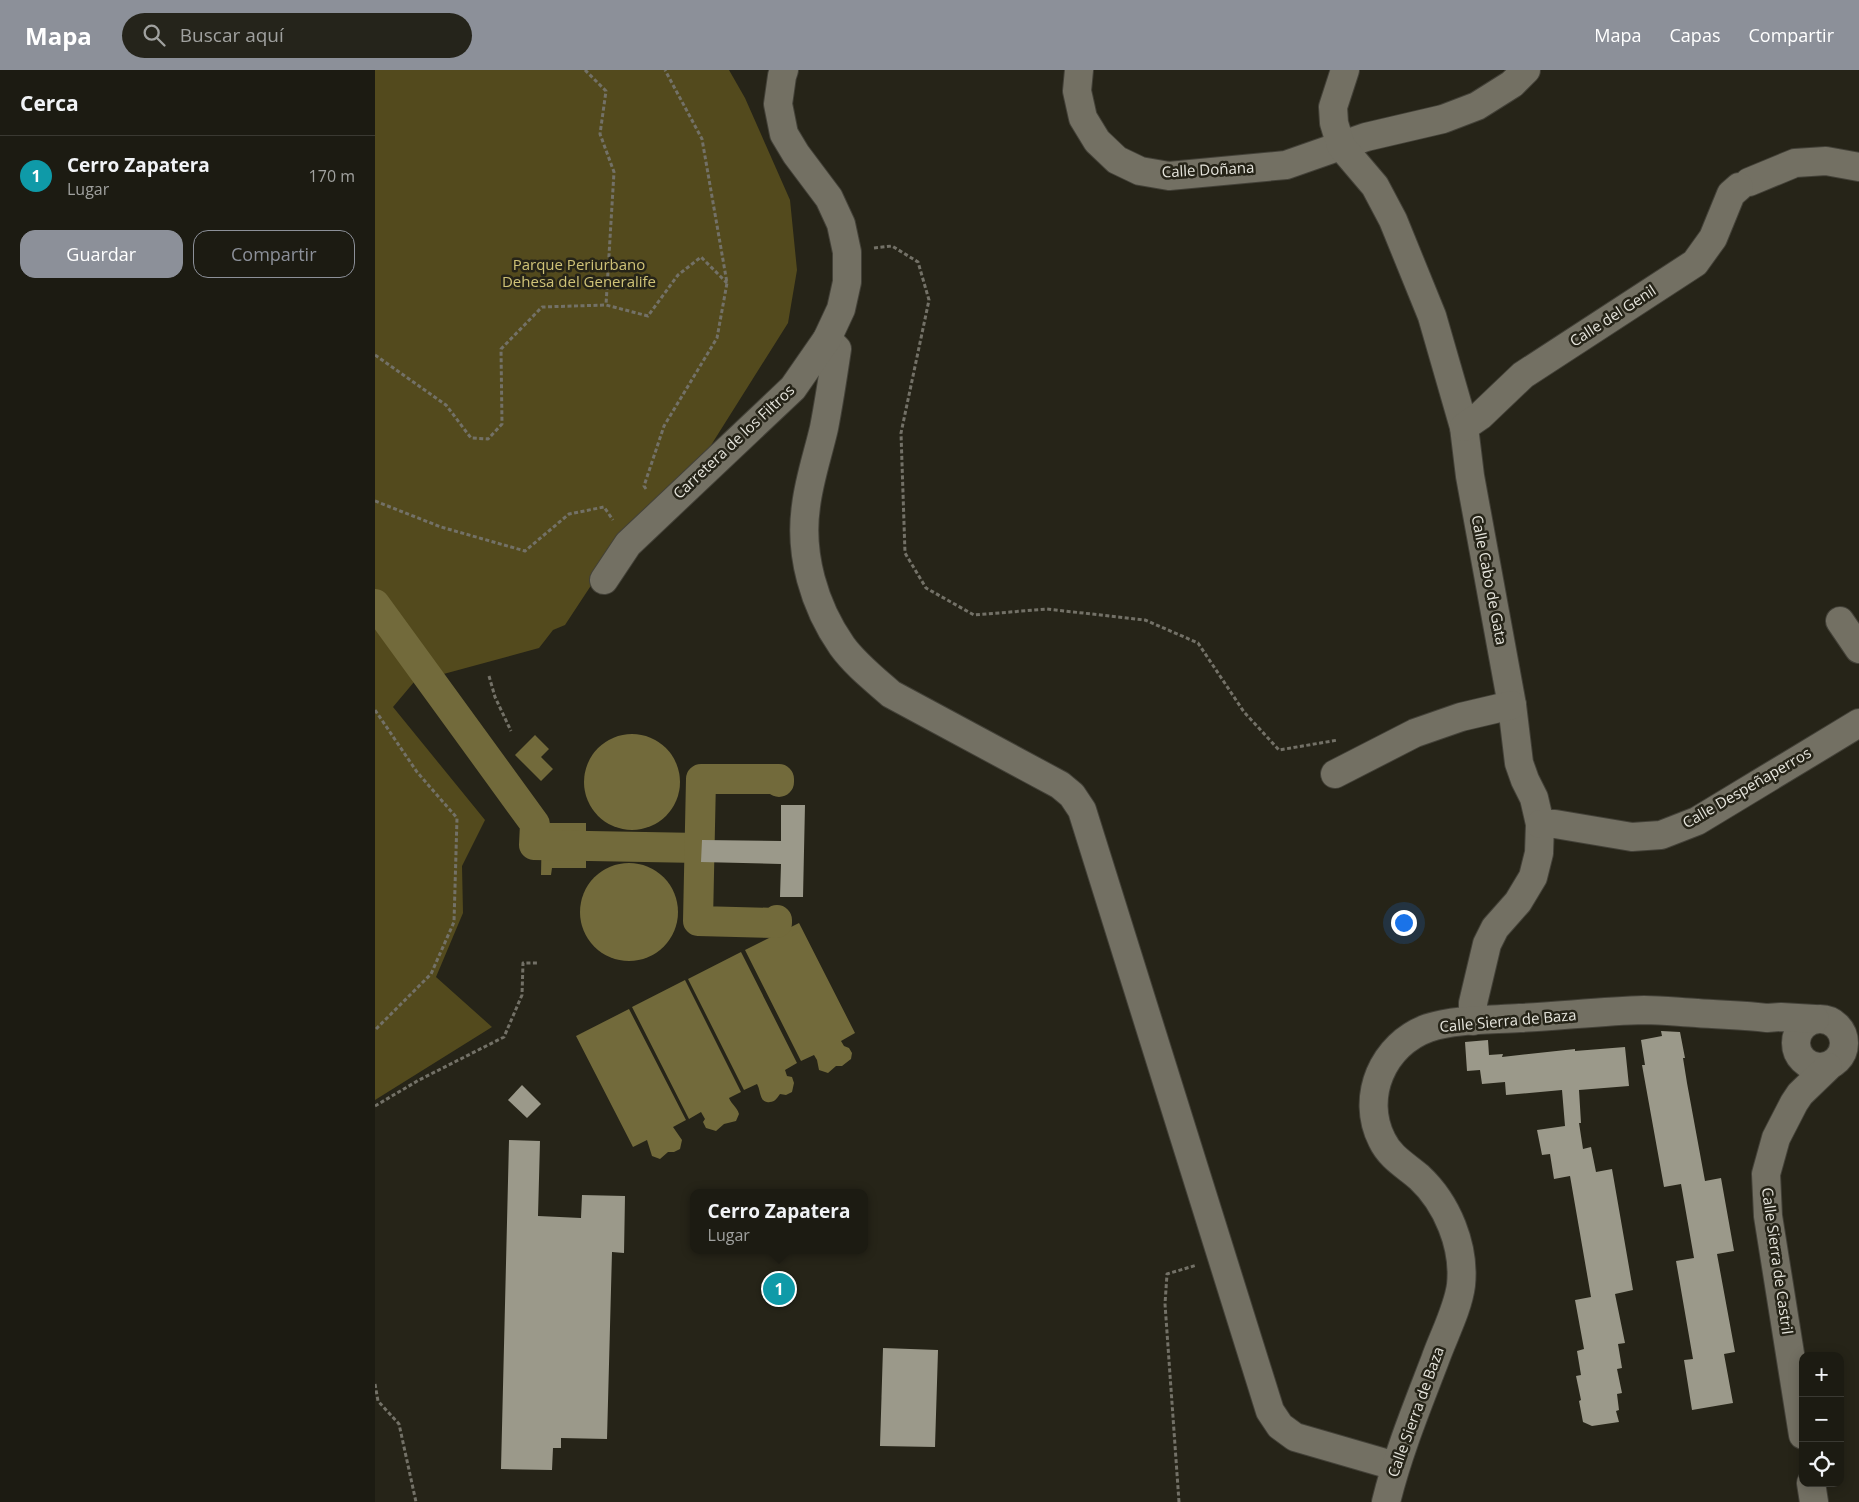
<!DOCTYPE html>
<html lang="es">
<meta charset="utf-8">
<style>
body{margin:0;font-family:"Open Sans",sans-serif;background:#25241b;color:#f1f3f6}
.controls{position:absolute;right:15px;bottom:15px;display:grid;overflow:hidden;border-radius:10px;box-shadow:0 2px 12px #0003}
.controls button{width:45px;height:45px;display:grid;place-items:center;padding:0;border:0;border-bottom:1px solid #3a3932;background:#1c1b12;color:#f1f3f6;font:25px sans-serif}
.you{position:absolute;left:1028px;top:852px;width:18px;height:18px;margin:-12px;border:4px solid #fff;border-radius:50%;background:#1a73e8;box-shadow:0 0 0 8px #1a73e833}
.badge{display:grid;place-items:center;width:32px;height:32px;border-radius:50%;background:#8c9099;color:#fff;font-size:16px;font-weight:700}
.pin{position:absolute;translate:-50% -50%;border:2px solid #fff;box-shadow:0 1px 5px #0006}
.popup{position:absolute;left:315px;top:1119px;width:178px;height:65px;box-sizing:border-box;display:grid;place-content:center;border-radius:10px;background:#1c1b12;filter:drop-shadow(0 1px 4px #0005);font-size:16px;white-space:nowrap;color:#a0a19f}
.popup b{font-size:19px;color:#f1f3f6}
.popup::after{content:'';position:absolute;left:50%;top:100%;margin-left:-10px;border:10px solid transparent;border-top-color:#1c1b12}
.list{margin:0;padding:0;list-style:none}
h2{display:flex;justify-content:space-between;align-items:center;height:65px;margin:0;padding:0 20px;font-size:21px}
h2 small{font-size:16px;font-weight:400;color:#a0a19f}
.list li{display:grid;grid-template-columns:32px 1fr auto;gap:15px;align-items:center;box-sizing:border-box;height:80px;padding:0 20px;border-top:1px solid #3a3932}
.list b{display:block;font-size:19px;white-space:nowrap}
.list p{margin:0;font-size:16px;white-space:nowrap;color:#a0a19f}
.list em{font-size:16px;font-style:normal;color:#a0a19f}
.actions{display:flex;gap:10px;padding:15px 20px}
.actions a{flex:1;padding:11px 0;border:1px solid #8c9099;border-radius:15px;text-align:center;font-size:18px;color:#8c9099}
.actions .main{background:#8c9099;color:#fff}
.icon{flex:none;width:28px;height:28px;fill:none;stroke:currentColor;stroke-width:2;stroke-linecap:round;stroke-linejoin:round}
.map{position:relative;flex:none;width:1484px;height:1432px;overflow:hidden}
header{display:flex;align-items:center;gap:30px;box-sizing:border-box;height:70px;padding:0 25px;background:#8c9099;color:#fff}
header strong{font-size:24px}
nav{display:flex;gap:28px;margin-inline-start:auto;font-size:18px}
.search{width:350px;height:45px;background:#25241b;display:flex;align-items:center;gap:12px;box-sizing:border-box;padding:0 18px;border-radius:28px;color:#a0a19f;font-size:19px}
main{display:flex}
aside{flex:1;background:#1c1b12}
.map>svg:first-child{display:block}
.green{fill:#534a1d}
.water{fill:#726a3b}
.lines{fill:none;stroke-linecap:round;stroke-linejoin:round}
.canal{stroke:#726a3b;stroke-width:30}
.building{fill:#9b998a}
.minor-casing{stroke:#434138;stroke-width:30}
.path{stroke:#737167;stroke-width:3;stroke-dasharray:4 2.5;stroke-linecap:butt}
.minor{stroke:#737063;stroke-width:28}
.labels{text-anchor:middle;stroke-width:5;stroke-linejoin:round;paint-order:stroke}
.street-label{font-size:15px;fill:#e6e5dd;stroke:#262418}
.park-label{font-size:15px;fill:#cfc277;stroke:#262418}
</style>
<header>
<strong>Mapa</strong>
<div class="search"><svg class="icon" aria-label="search" viewBox="0 0 24 24"><circle cx="10" cy="10" r="6"/><path d="M15 15l6 6"/></svg>Buscar aquí</div>
<nav><a>Mapa</a><a>Capas</a><a>Compartir</a></nav>
</header>
<main>
<aside>
<h2>Cerca<small></small></h2>
<ul class="list">
<li><span class="badge" style="background:#0f9aa8">1</span><div><b>Cerro Zapatera</b><p>Lugar</p></div><em>170 m</em></li>
</ul>
<div class="actions"><a class="main">Guardar</a><a>Compartir</a></div>
</aside>
<div class="map">
<svg width="1484" height="1432" viewBox="0 0 1484 1432">
<rect width="100%" height="100%" fill="#262418"/>
<path class="green" d="M0,0H354L370,28L415,130L422,200L413,253L333,380L242,476L190,555L178,560L164,578L39,612L18,637L110,750L87,796L88,843L61,907L117,957L0,1030Z"/>
<g class="water">
<circle cx="257" cy="712" r="48"/>
<path d="M160,665L174,679L166,687L178,699L166,711L140,685Z"/>
<path d="M167,753H211V798H177L176,805H166Z"/>
<circle cx="254" cy="842" r="49"/>
<path d="M424,853L480,963L466,971L469,976L474,978L477,983L476,989L467,996H461L453,1003L444,1000L442,990L439,985L426,991L370,880Z"/>
<path d="M366,882L422,993L410,1000L412,1006L417,1007L419,1013L417,1022L411,1025L405,1024C402,1028 400,1032 395,1032C384,1034 386,1020 382,1014L369,1020L313,909Z"/>
<path d="M310,910L366,1022L354,1028C357,1035 362,1037 364,1044L361,1051L349,1054L341,1061L331,1058L328,1052L330,1049L326,1042L314,1049L257,937Z"/>
<path d="M254,939L311,1050L298,1057L307,1070L305,1079L299,1082H293L285,1089L277,1086L272,1070L258,1077L201,966Z"/>
</g>
<g class="lines">
<g class="canal">
<path d="M0,534L160,754L159,775L325,778"/>
<path d="M402,850V853L323,851L326,709H404V712"/>
</g>
</g>
<g class="building">
<path d="M406,735H430L428,827H405L406,794L326,792L327,770L406,771Z"/>
<path d="M1286,961L1305,962L1310,988H1308L1312,1013L1330,1111L1346,1108L1359,1181L1342,1184L1360,1282L1349,1284L1358,1333L1317,1340L1309,1290L1318,1289L1301,1191L1319,1188L1306,1114L1289,1117L1267,995H1270L1266,970L1287,966Z"/>
<path d="M1113,970L1114,985L1128,984L1127,987L1200,979V981L1250,977L1254,1016L1204,1020L1206,1053H1204L1208,1079L1216,1077L1221,1102L1237,1099L1258,1220L1240,1224L1250,1273L1243,1274L1247,1298L1242,1299L1247,1323L1242,1324L1244,1340L1241,1341L1244,1352L1217,1356L1208,1352L1204,1331L1206,1330L1201,1306L1206,1305L1202,1281L1209,1279L1200,1230L1216,1227L1195,1106L1179,1109L1175,1084L1167,1085L1162,1060L1190,1056L1187,1020L1131,1025L1130,1012L1107,1014L1105,1000L1092,1001L1090,972Z"/>
<path d="M147,1015L166,1034L152,1048L133,1030Z"/>
<path d="M134,1070L165,1071L163,1146L206,1148L207,1125L250,1126L249,1183L237,1182L232,1369L186,1368V1378H178L177,1400L126,1399Z"/>
<path d="M508,1278L563,1280L560,1377L505,1376Z"/>
</g>
<g class="lines">
<defs>
<g id="minor">
<path d="M704,0L702,21L708,48L722,71L742,90L765,101L794,106L911,95L991,67L1068,49L1102,36L1137,14L1151,0"/>
<path d="M970,0L958,37L959,53L966,76L1000,116L1018,150L1057,246L1089,357L1095,406L1137,635L1144,693L1150,710L1159,728L1165,754L1164,783L1158,807L1143,832L1120,858L1112,874L1098,933V951"/>
<path d="M1374,112L1420,93L1451,91L1484,97"/>
<path d="M452,269L462,279C458,306 454,332 449,358C443,384 434,410 431,436C424,484 439,536 467,576C480,594 499,609 516,624L685,715L697,725L707,740L895,1341L905,1356L920,1367L1020,1396"/>
<path d="M1089,357L1105,346L1148,305L1320,193L1338,168L1356,124L1364,117"/>
<path d="M229,510L253,474L418,318L452,269L466,239L472,212V182L466,154L454,128L421,84L409,64L403,34L407,6L409,0"/>
<path d="M1465,551L1484,579"/>
<path d="M960,704L1040,663L1086,647L1137,635"/>
<path d="M1165,754H1180L1257,767L1286,765L1322,751L1484,653"/>
<circle cx="1445" cy="973" r="24"/>
<path d="M1428,1365L1393,1146L1391,1104L1401,1068L1419,1033L1425,1024L1453,997"/>
<path d="M1436,1413L1439,1432"/>
<path d="M1011,1432C1023,1383 1042,1337 1060,1290C1068,1267 1083,1239 1086,1215C1090,1176 1072,1133 1044,1107C1030,1095 1015,1087 1007,1070C985,1027 1008,974 1053,958C1080,949 1117,950 1145,948C1186,946 1228,941 1269,940C1286,940 1304,942 1322,943C1345,945 1369,945 1392,948L1406,947L1440,949"/>
</g>
</defs>
<use href="#minor" class="minor-casing"/>
<g class="path">
<path d="M210,0L231,21L225,64L239,102L231,235"/>
<path d="M499,178L517,176L543,192L554,230L526,363L530,483L551,518L599,545L672,539L770,550L823,573L869,642L904,680L963,670"/>
<path d="M0,285L71,335L96,368L113,369L127,354L126,279L167,237L231,235L273,246L303,205L326,187L352,213"/>
<path d="M271,419L269,416L289,356L342,268L352,213L327,69L290,0"/>
<path d="M0,431L66,457L150,481L194,444L229,437L238,450"/>
<path d="M114,606L120,627L136,661"/>
<path d="M0,640L42,702L82,748L79,852L56,904L0,960"/>
<path d="M0,1036L44,1010L129,967L147,925L148,893H162"/>
<path d="M0,1314L3,1331L24,1354L41,1432"/>
<path d="M804,1432L790,1234L792,1204L822,1195"/>
</g>
<use href="#minor" class="minor"/>
</g>
<g class="labels">
<g class="street-label">
<text transform="translate(833 100) rotate(-3)" y="5">Calle Doñana</text>
<text transform="translate(1238 246) rotate(-33)" y="5">Calle del Genil</text>
<text transform="translate(359 372) rotate(-43)" y="5">Carretera de los Filtros</text>
<text transform="translate(1114 510) rotate(79)" y="5">Calle Cabo de Gata</text>
<text transform="translate(1372 718) rotate(-30)" y="5">Calle Despeñaperros</text>
<text transform="translate(1133 951) rotate(-5)" y="5">Calle Sierra de Baza</text>
<text transform="translate(1402 1191) rotate(82)" y="5">Calle Sierra de Castril</text>
<text transform="translate(1041 1342) rotate(-70)" y="5">Calle Sierra de Baza</text>
</g>
<g class="park-label">
<text x="204" y="200">Parque Periurbano<tspan x="204" dy="17">Dehesa del Generalife</tspan></text>
</g>
</g>
</svg>
<div class="controls">
<button>+</button>
<button>−</button>
<button><svg class="icon" aria-label="locate" viewBox="0 0 24 24"><circle cx="12" cy="12" r="6"/><path d="M12 2v4M12 18v4M2 12h4M18 12h4"/></svg></button>
</div>
<div class="you"></div>
<div class="pin badge" style="left:404px;top:1219px;background:#0f9aa8">1</div>
<div class="popup"><b>Cerro Zapatera</b>Lugar</div>
</div>
</main>
